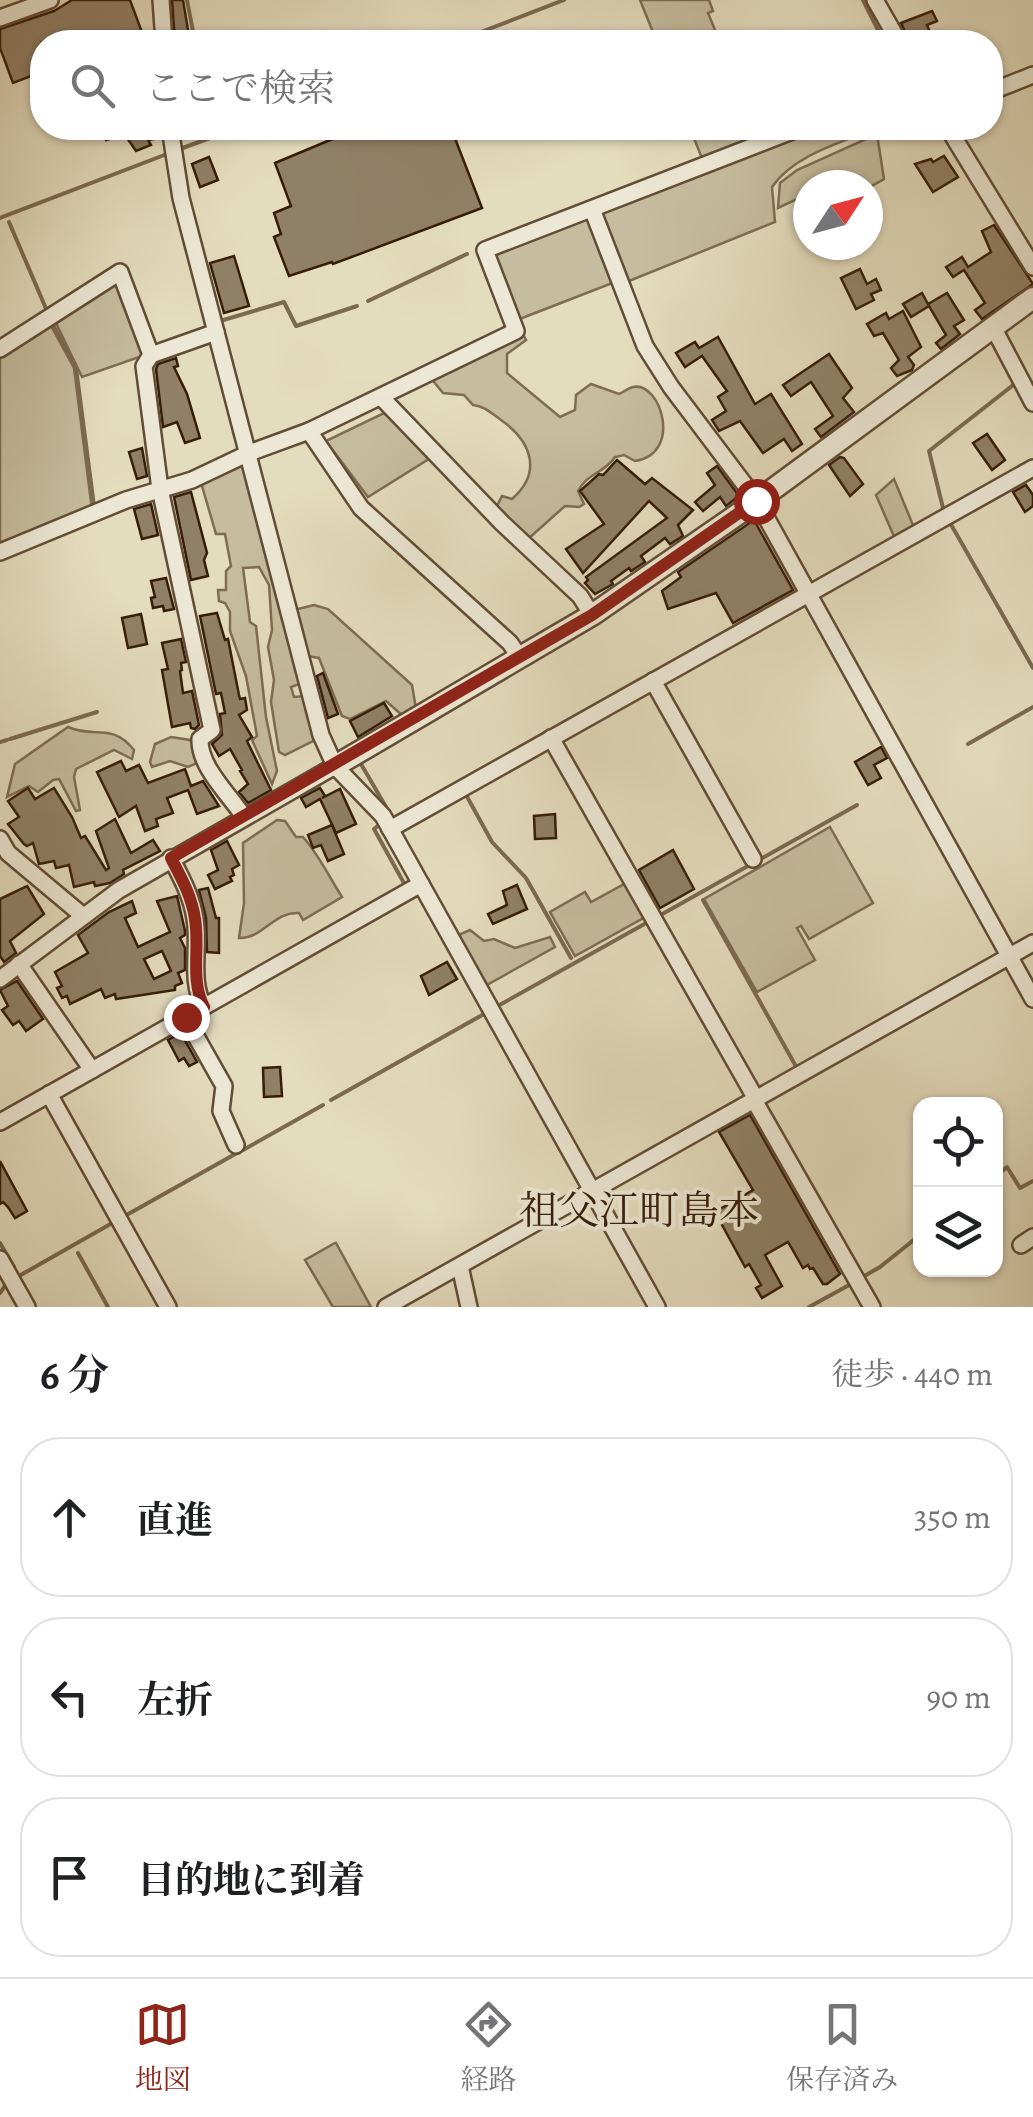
<!DOCTYPE html>
<html lang="ja">
<meta charset="utf-8">
<style>
body{margin:0;font-family:Alegreya,"Noto Serif JP",serif;background:#f2f2f2;color:#202124}
.controls{position:absolute;right:30px;bottom:30px;display:grid;overflow:hidden;border-radius:20px;box-shadow:0 2px 8px #0004}
.controls button{width:90px;height:90px;display:grid;place-items:center;padding:0;border:0;border-bottom:2px solid #e0e0e0;background:#fff;color:#202124;font:50px sans-serif}
.compass{position:absolute;left:793px;top:170px;width:90px;height:90px;border-radius:50%;background:#fff;box-shadow:0 2px 8px #0004;rotate:54deg}
.stop{position:absolute;width:30px;height:30px;margin:-22px;border:8px solid #8f2418;border-radius:50%;background:#fff}
.stop.end{background:#8f2418;border-color:#fff;box-shadow:0 2px 10px #0008}
.list{margin:0;padding:0;list-style:none}
h2{display:flex;justify-content:space-between;align-items:center;height:130px;margin:0;padding:0 40px;font-size:42px}
h2 small{font-size:32px;font-weight:400;color:#757577}
.list li{display:grid;grid-template-columns:65px 1fr auto;gap:30px;align-items:center;box-sizing:border-box;height:160px;margin:0 20px 20px;padding:0 20px;border:2px solid #e0e0e0;border-radius:40px}
.list b{display:block;font-size:38px;white-space:nowrap}
.list em{font-size:32px;font-style:normal;color:#757577}
.icon{flex:none;width:55px;height:55px;fill:none;stroke:currentColor;stroke-width:2;stroke-linecap:round;stroke-linejoin:round}
.map{position:relative;flex:none;width:1033px;height:1307px;overflow:hidden}
.search{position:absolute;background:#fff;box-shadow:0 2px 8px #0004;left:30px;right:30px;top:30px;height:110px;display:flex;align-items:center;gap:25px;box-sizing:border-box;padding:0 35px;border-radius:40px;color:#757577;font-size:38px}
.sheet{height:670px;background:#fff}
nav{display:flex;justify-content:space-around;align-items:center;box-sizing:border-box;height:140px;border-top:2px solid #e0e0e0;background:#fff;font-size:28px;color:#757577}
nav a{display:grid;justify-items:center;gap:5px}
nav .on{color:#8f2418}
.map>svg:first-child{display:block}
.green{fill:#c6bc9f;stroke:#7e6c54;stroke-width:2.5}
.lines{fill:none;stroke-linecap:round;stroke-linejoin:round}
.stream{stroke:#7b6950;stroke-width:4}
.building{fill:#908067;stroke:#361d09;stroke-width:2.5;fill-rule:evenodd}
.minor-casing{stroke:#624d36;stroke-width:20}
.tertiary-casing{stroke:#624d36;stroke-width:25}
.minor{stroke:#ede8d5;stroke-width:15}
.tertiary{stroke:#ede8d5;stroke-width:20}
.route{stroke:#8f2418;stroke-width:12}
.labels{text-anchor:middle;stroke-width:8;stroke-linejoin:round;paint-order:stroke}
.quarter-label{font-size:40px;fill:#361d09;stroke:#ede8d5}
</style>
<div class="map">
<svg width="1033" height="1307" viewBox="0 0 1033 1307">
<rect width="100%" height="100%" fill="#e4dcbe"/>
<filter id="stains"><feTurbulence type="fractalNoise" baseFrequency=".002" numOctaves="4"/><feColorMatrix values="0 0 0 0 .2 0 0 0 0 .09 0 0 0 0 .02 0 0 0 .5 -.17"/></filter>
<radialGradient id="worn" r=".72"><stop offset=".6" stop-color="#630" stop-opacity="0"/><stop offset="1" stop-color="#630" stop-opacity=".3"/></radialGradient>
<g class="green">
<path d="M640,0H709L713,11L708,13L720,42H657Z"/>
<path d="M690,128H753L757,140L703,161Z"/>
<path d="M815,128H877C842,142 794,155 772,187L775,222L624,283L599,212Z"/>
<path d="M877,134L884,179L868,188V185H847L843,177L826,185H808V194L778,208L780,183L797,170Z"/>
<path d="M588,215L615,282L517,320L493,253Z"/>
<path d="M118,282L145,355L82,377L55,321Z"/>
<path d="M50,324L74,368L92,510L0,547V356Z"/>
<path d="M523,334L526,340L507,354V373L560,417L575,410L576,395L591,384L619,394C624,392 628,388 633,387C661,381 683,454 635,461L624,455L615,457C605,473 587,473 578,491L584,504L579,507L565,506L528,539L500,513L497,506L502,496L512,499C543,472 531,441 501,420C491,413 484,406 473,405L464,395L443,393L430,377Z"/>
<path d="M384,413L432,457L368,497L326,441Z"/>
<path d="M242,461L302,683L291,687L294,697L305,696L317,739L285,755L279,752L271,702L274,680L268,647L272,630L269,585L259,567L243,568L250,622L256,626L266,717L277,771L272,784L252,740L257,736L246,676L230,631V612L225,603L219,601L218,590H226V571L231,566L225,534H216L202,486L203,480Z"/>
<path d="M894,479L915,530L896,541L876,495Z"/>
<path d="M314,605L328,609L412,685L416,709L403,716L386,701L350,719L342,716L319,658L306,656L294,610Z"/>
<path d="M68,727C95,739 112,722 134,750L132,759L114,750L76,769L74,777L80,810L76,811L59,779L53,780L38,792L29,786L7,797L15,764Z"/>
<path d="M171,737L190,740L199,757L197,763L188,767L170,761L152,767L150,762L155,744Z"/>
<path d="M277,820L285,821L296,837H303C319,855 328,875 342,897L303,920L299,913C274,911 263,939 239,938L244,903L243,843Z"/>
<path d="M830,827L873,903L809,939L801,926L797,928L815,960L757,992L704,899Z"/>
<path d="M628,882L647,916L575,956L550,912L585,892L591,902Z"/>
<path d="M470,930L484,941L494,939L515,948L550,937L555,947L485,986L456,936Z"/>
<path d="M335,1243H336L371,1307H333L305,1260Z"/>
</g>
<g class="lines">
<g class="stream">
<path d="M187,0L195,42"/>
<path d="M863,0L882,38"/>
<path d="M455,42L564,0"/>
<path d="M211,128V129"/>
<path d="M180,149L237,128"/>
<path d="M0,218L167,154"/>
<path d="M9,222L47,311"/>
<path d="M368,301L467,254"/>
<path d="M220,321L284,302L296,326L357,306"/>
<path d="M52,323L76,368L94,506"/>
<path d="M944,512L929,451L1017,382"/>
<path d="M949,521L1033,668"/>
<path d="M10,739L97,712"/>
<path d="M0,742L7,740"/>
<path d="M968,744L1033,707"/>
<path d="M361,764L389,812"/>
<path d="M465,793L492,842L526,878L571,958"/>
<path d="M379,825L374,829L405,885"/>
<path d="M703,900L798,1070"/>
<path d="M657,917L857,805"/>
<path d="M496,1007L648,922"/>
<path d="M331,1100L484,1014"/>
<path d="M243,1150L323,1105"/>
<path d="M996,1176L1007,1167L1020,1188L1033,1181"/>
<path d="M123,1217L237,1153"/>
<path d="M0,1243L14,1267"/>
<path d="M78,1253L108,1307"/>
<path d="M19,1276L114,1222"/>
<path d="M859,1279L880,1267L920,1235"/>
<path d="M0,1293L7,1283"/>
<path d="M809,1307L851,1284"/>
</g>
</g>
<g class="building">
<path d="M72,0H130L143,35L123,42H42V72L13,83L0,48V29L54,11Z"/>
<path d="M172,0H183L190,42H175Z"/>
<path d="M932,11L937,21L927,25L932,37L910,42L901,23Z"/>
<path d="M102,128H159L160,138L148,140L151,145L136,151L125,135L106,140Z"/>
<path d="M353,128H451L482,208L333,264L332,262L289,276L274,237L281,234L274,213L291,206L275,163L354,130Z"/>
<path d="M944,156L958,177L933,192L915,164L931,159L933,162Z"/>
<path d="M209,157L218,180L200,187L192,164Z"/>
<path d="M994,225L1033,284L982,319L975,310L985,303L964,270L953,277L946,267L962,257L968,267L991,252L982,231Z"/>
<path d="M234,256L249,306L224,313L210,263Z"/>
<path d="M860,269L867,284L876,279L881,290L871,294L874,300L856,309L841,278Z"/>
<path d="M922,293L928,304L947,293L964,320L954,326L960,334L941,349L936,343L946,335L929,306L911,317L903,304Z"/>
<path d="M903,311L921,347L908,357L914,365L912,370L897,376L891,368L899,360L883,333L874,336L867,324L886,313L889,319Z"/>
<path d="M718,337L755,404L771,394L802,444L792,451L784,439L763,453L740,421L719,431L712,420L726,411L718,397L727,391L702,356L685,367L676,353L695,342L699,348Z"/>
<path d="M829,354L852,388L843,398L854,412L821,437L815,429L833,416L811,382L791,396L783,385Z"/>
<path d="M176,358L178,366L174,367L187,394L200,438L185,443L177,422L163,427L156,369L158,364Z"/>
<path d="M987,434L1005,460L992,470L973,443Z"/>
<path d="M142,448L147,476L137,479L129,452Z"/>
<path d="M840,457L844,458L863,484L850,496L829,465Z"/>
<path d="M617,460L645,484L652,478L693,510L678,525L683,536L670,544L665,538L641,556L645,562L631,571L629,568L611,581L613,584L595,594L585,583L588,580L586,577L667,518L649,501L583,573L566,549L604,524L580,491L599,474L603,475Z"/>
<path d="M717,466L739,496L726,506L720,497L703,511L695,502L715,485L707,473Z"/>
<path d="M1026,485L1033,495V506L1025,512L1013,492Z"/>
<path d="M191,492L207,553L204,560L208,576L191,580L174,497Z"/>
<path d="M151,504L158,535L142,539L134,509Z"/>
<path d="M754,520L793,590L733,623L716,593L668,609L662,591L681,577L678,572Z"/>
<path d="M166,578L174,609L164,611L163,606L153,608L151,598L155,597L151,581Z"/>
<path d="M217,613L225,640L228,639L239,695L240,699L245,698L247,710L239,715L252,737L247,741L271,790L248,803L239,792L248,784L240,771L242,770L230,749L219,756L212,744L222,735L220,714L225,713L221,693L216,694L200,616Z"/>
<path d="M141,614L147,644L128,648L122,618Z"/>
<path d="M181,639L186,662L181,663L182,670L180,671L183,693L192,691L199,725L195,729L191,728L190,723L172,727L162,670L168,669L162,643Z"/>
<path d="M323,673L338,714L328,718L317,676Z"/>
<path d="M384,703L392,716L358,737L350,721Z"/>
<path d="M881,747L887,758L874,765L881,778L868,785L855,762Z"/>
<path d="M121,761L126,771L139,765L148,783L185,769L191,786L203,781L219,806L197,814L188,790L167,798L173,813L156,819L158,826L145,831L136,806L119,817L97,772Z"/>
<path d="M28,788L35,799L54,788L72,817L81,838L85,836L106,870L109,868L96,831L115,819L131,853L153,840L160,851L123,870L124,874L110,883L95,886L94,882L74,887L69,865L56,868L54,861L39,864L33,843L27,846L24,844L8,824L19,817L8,801Z"/>
<path d="M320,788L325,796L322,798L340,789L356,824L336,833L320,799L306,807L301,798Z"/>
<path d="M555,814L556,838L535,839L534,816Z"/>
<path d="M332,825L344,854L328,861L321,845L313,848L308,835Z"/>
<path d="M227,841L239,865L232,869L234,875L230,877L232,881L215,889L208,875L218,870L211,850Z"/>
<path d="M673,850L694,889L660,908L639,870Z"/>
<path d="M517,885L527,909L493,924L488,914L507,905L503,891Z"/>
<path d="M27,886L44,914L10,941L16,953L4,962L0,956V899Z"/>
<path d="M208,888L216,918H219V953L207,952L206,918L199,890Z"/>
<path d="M177,896L185,931V935L180,938L185,948V970L178,973L182,983L175,986V990L116,999L115,994L105,998L101,989L70,1004L67,996L62,998L57,988L62,986L55,972L88,953L78,935L109,912L132,901L136,913L125,918L138,947L170,932L157,901ZM162,951L171,971L154,979L144,959Z"/>
<path d="M447,962L457,979L429,995L421,976Z"/>
<path d="M17,981L43,1019L26,1031L19,1021L13,1025L2,1010L8,1006L0,990Z"/>
<path d="M181,1033L197,1062L189,1066L184,1058L179,1061L168,1040Z"/>
<path d="M280,1067L282,1096L264,1097L263,1068Z"/>
<path d="M750,1115L840,1274L827,1284H823L813,1268L810,1269L808,1265L803,1268L788,1242L765,1255L782,1286L762,1298L756,1288L761,1285L749,1264L745,1267L715,1212L753,1190L719,1132Z"/>
<path d="M0,1161L27,1211L15,1218L8,1207L3,1202L0,1204Z"/>
</g>
<g class="lines">
<defs>
<g id="minor">
<path d="M161,0L164,42"/>
<path d="M875,0L899,42"/>
<path d="M0,18L50,0"/>
<path d="M990,92L1033,75"/>
<path d="M170,128L181,198L321,735L335,766L383,816L657,1307"/>
<path d="M948,128L1033,267"/>
<path d="M592,209L645,346L671,387L757,501L1033,999"/>
<path d="M993,327L1033,403"/>
<path d="M0,349L120,272L151,355L216,332"/>
<path d="M151,355L144,366L160,489L212,730L200,739C199,767 229,794 244,817"/>
<path d="M381,397L502,523L580,596L592,615"/>
<path d="M309,431L361,508L510,643L520,658"/>
<path d="M0,552L126,500L192,480L249,453L309,431L516,331L485,250L800,128"/>
<path d="M653,681L753,859"/>
<path d="M551,738L756,1099"/>
<path d="M390,829L1033,468"/>
<path d="M0,839L8,853L82,915"/>
<path d="M171,858C181,877 192,897 195,919C200,948 189,980 204,1007"/>
<path d="M19,964L92,1070"/>
<path d="M0,979L119,890L335,766"/>
<path d="M185,1017L224,1086L221,1111L236,1145"/>
<path d="M49,1094L168,1307"/>
<path d="M754,1100L872,1307"/>
<path d="M0,1122L421,884"/>
<path d="M1021,1245L1033,1237"/>
<path d="M0,1259L27,1307"/>
<path d="M460,1266L469,1307"/>
<path d="M386,1307L1033,943"/>
</g>
<path id="tertiary" d="M335,766L592,615L757,501L1033,298"/>
</defs>
<use href="#minor" class="minor-casing"/>
<use href="#tertiary" class="tertiary-casing"/>
<use href="#minor" class="minor"/>
<use href="#tertiary" class="tertiary"/>
</g>
<g class="lines">
<path class="route" d="M186,1017L204,1007C190,980 200,948 195,919C192,897 181,877 171,858L592,615L756,501"/>
</g>
<g class="labels">
<g class="quarter-label">
<text x="639" y="1224">祖父江町島本</text>
</g>
</g>
<rect width="100%" height="100%" filter="url(#stains)"/>
<rect width="100%" height="100%" fill="url(#worn)"/>
</svg>
<div class="controls">
<button><svg class="icon" aria-label="locate" viewBox="0 0 24 24"><circle cx="12" cy="12" r="6"/><path d="M12 2v4M12 18v4M2 12h4M18 12h4"/></svg></button>
<button><svg class="icon" aria-label="layers" viewBox="0 0 24 24"><path d="M12 4l9 5-9 5-9-5zM3 14l9 5 9-5"/></svg></button>
</div>
<svg class="compass" viewBox="-18 -18 36 36"><path d="M0-13l5 13h-10z" fill="#e53935"/><path d="M0 13l5-13h-10z" fill="#757577"/></svg>
<div class="stop" style="left:756px;top:501px"></div>
<div class="stop end" style="left:186px;top:1017px"></div>
<div class="search"><svg class="icon" aria-label="search" viewBox="0 0 24 24"><circle cx="10" cy="10" r="6"/><path d="M15 15l6 6"/></svg>ここで検索</div>
</div>
<section class="sheet">
<h2>6 分<small>徒歩 · 440 m</small></h2>
<ul class="list">
<li><svg class="icon" aria-label="ahead" viewBox="0 0 24 24"><path d="M12 20V5M6 11l6-6 6 6"/></svg><div><b>直進</b></div><em>350 m</em></li>
<li><svg class="icon" aria-label="left" viewBox="0 0 24 24"><path d="M17 20v-9H6M10 6l-5 5 5 5"/></svg><div><b>左折</b></div><em>90 m</em></li>
<li><svg class="icon" aria-label="arrive" viewBox="0 0 24 24"><path d="M6 21V4h12l-3 4 3 4H6"/></svg><div><b>目的地に到着</b></div></li>
</ul>
</section>
<nav>
<a class="on"><svg class="icon" aria-label="map" viewBox="0 0 24 24"><path d="M3 6l6-2 6 2 6-2v14l-6 2-6-2-6 2zM9 4v14M15 6v14"/></svg>地図</a>
<a><svg class="icon" aria-label="directions" viewBox="0 0 24 24"><path d="M12 3l9 9-9 9-9-9zM9 14v-3h6M13 9l2 2-2 2"/></svg>経路</a>
<a><svg class="icon" aria-label="saved" viewBox="0 0 24 24"><path d="M7 4h10v16l-5-4-5 4z"/></svg>保存済み</a>
</nav>
